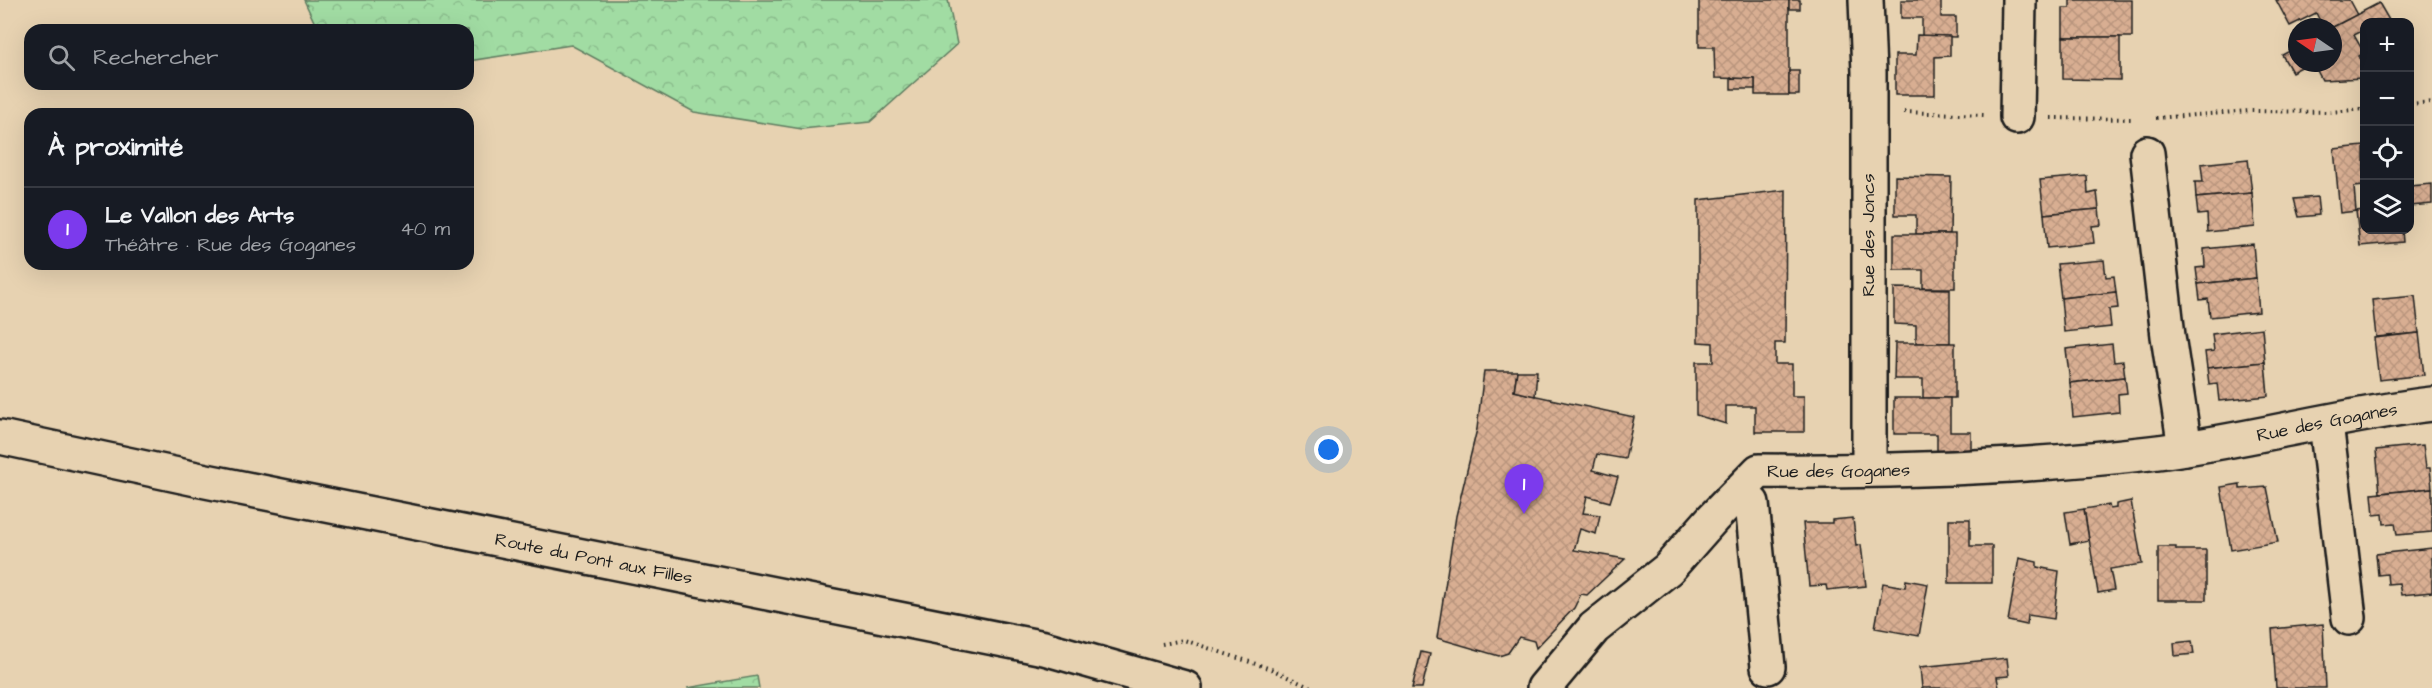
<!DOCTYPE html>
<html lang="fr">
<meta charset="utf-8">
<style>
body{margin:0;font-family:"Architects Daughter",sans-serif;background:#20242c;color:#f1f3f6}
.controls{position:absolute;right:18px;top:18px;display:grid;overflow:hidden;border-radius:12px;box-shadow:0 6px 24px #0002}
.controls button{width:54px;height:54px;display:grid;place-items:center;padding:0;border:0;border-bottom:2px solid #363941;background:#171b24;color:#f1f3f6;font:30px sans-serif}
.compass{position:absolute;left:2288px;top:18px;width:54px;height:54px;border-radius:50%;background:#171b24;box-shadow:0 6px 24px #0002;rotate:283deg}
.you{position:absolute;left:1329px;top:450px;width:21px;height:21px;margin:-15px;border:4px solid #fff;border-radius:50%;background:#1a73e8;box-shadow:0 0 0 9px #1a73e833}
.badge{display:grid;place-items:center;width:39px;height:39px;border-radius:50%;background:#7c3aed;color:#fff;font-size:20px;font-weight:700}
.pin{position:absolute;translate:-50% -50px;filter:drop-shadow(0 2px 3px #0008)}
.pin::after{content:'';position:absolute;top:32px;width:21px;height:18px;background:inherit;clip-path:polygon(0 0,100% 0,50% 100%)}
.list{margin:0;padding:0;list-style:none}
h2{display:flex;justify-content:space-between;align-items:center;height:78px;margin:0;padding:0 24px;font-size:26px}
h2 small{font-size:20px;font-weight:400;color:#9ea1a6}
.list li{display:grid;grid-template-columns:39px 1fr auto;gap:18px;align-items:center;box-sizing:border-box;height:84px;padding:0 24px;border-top:2px solid #363941}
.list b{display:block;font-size:22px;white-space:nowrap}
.list p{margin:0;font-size:20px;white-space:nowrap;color:#9ea1a6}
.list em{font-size:20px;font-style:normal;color:#9ea1a6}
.icon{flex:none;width:33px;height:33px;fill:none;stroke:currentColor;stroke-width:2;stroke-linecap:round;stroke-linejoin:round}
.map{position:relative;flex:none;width:2432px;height:688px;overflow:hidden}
.search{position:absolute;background:#171b24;box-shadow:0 6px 24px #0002;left:24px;top:24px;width:450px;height:66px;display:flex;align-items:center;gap:15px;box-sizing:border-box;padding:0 21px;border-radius:18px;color:#9ea1a6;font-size:22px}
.panel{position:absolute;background:#171b24;box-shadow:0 6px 24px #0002;left:24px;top:108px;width:450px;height:162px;border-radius:18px}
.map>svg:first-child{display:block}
.forest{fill:url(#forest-crowns);stroke:#5e7c60;stroke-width:1.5}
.building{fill:url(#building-cross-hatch);stroke:#1c1c1c;stroke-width:1.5}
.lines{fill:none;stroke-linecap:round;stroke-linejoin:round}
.minor-casing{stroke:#1c1c1c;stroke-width:38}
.path{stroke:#1c1c1c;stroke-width:4;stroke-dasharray:1.5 4.5;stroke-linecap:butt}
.minor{stroke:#e7d2b1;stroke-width:33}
.labels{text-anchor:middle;stroke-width:4.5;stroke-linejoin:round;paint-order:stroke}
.street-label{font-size:18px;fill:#1c1c1c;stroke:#e7d2b1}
</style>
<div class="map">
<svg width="2432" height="688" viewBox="0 0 2432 688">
<defs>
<pattern id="forest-crowns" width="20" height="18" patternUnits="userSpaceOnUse" patternTransform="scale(1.5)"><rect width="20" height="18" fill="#a1dca3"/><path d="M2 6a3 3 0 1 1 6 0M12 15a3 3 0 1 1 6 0" fill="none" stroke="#8abc8c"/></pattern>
<pattern id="building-cross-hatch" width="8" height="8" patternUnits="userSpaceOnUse" patternTransform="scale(1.5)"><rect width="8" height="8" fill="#d8ae92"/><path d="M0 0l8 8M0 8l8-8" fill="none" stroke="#b9957d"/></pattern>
</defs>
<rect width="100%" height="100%" fill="#e7d2b1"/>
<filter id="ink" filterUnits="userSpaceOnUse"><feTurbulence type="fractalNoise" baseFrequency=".0167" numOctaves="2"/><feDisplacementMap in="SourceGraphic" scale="12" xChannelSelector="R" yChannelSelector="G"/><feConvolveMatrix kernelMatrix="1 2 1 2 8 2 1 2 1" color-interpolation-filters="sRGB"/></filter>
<g filter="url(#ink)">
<g class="forest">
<path d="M304,0H948L957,44L870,122L802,129L694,112L571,45L468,61V30H318Z"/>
<path d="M757,676L759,688H687Z"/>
</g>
<g class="building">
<path d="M1699,0H1789V95H1755V79L1715,78L1714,47H1699Z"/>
<rect x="1789" y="0" width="11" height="9"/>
<path d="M1901,0H1941V17H1956V37L1922,36V18H1901Z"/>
<path d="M2070,0H2132V37H2063V8H2070Z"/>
<path d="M2276,0H2349L2357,15L2333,27H2323L2316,13L2290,26Z"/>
<path d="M2379,3L2389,20L2364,22V33L2362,31L2354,35L2364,53L2359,56L2364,66V78L2322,80L2313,63H2333V27Z"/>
<path d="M1917,35L1950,36V56L1935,57V95H1895V55H1916Z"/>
<path d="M2063,37H2120V80L2063,79Z"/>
<path d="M2297,47V63H2309L2292,72L2282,55Z"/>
<rect x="1789" y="71" width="10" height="24"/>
<path d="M1731,78L1755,79V89H1731Z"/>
<path d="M2364,146V186L2354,187L2356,211L2340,213L2334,149Z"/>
<path d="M2248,159L2252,193L2196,198L2195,182H2203L2201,164Z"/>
<path d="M1895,176L1951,177L1950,234H1916V215H1895Z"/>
<path d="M2087,176L2088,194L2097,192L2099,209L2044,214L2040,180Z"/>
<path d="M2432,184V204L2410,206V186Z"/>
<path d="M1786,190L1785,343H1775V364H1792V396H1804V432H1755V406H1726V424L1696,415V362H1713V343L1698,342V200Z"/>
<path d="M2252,193L2255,227L2208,232L2207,214L2198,215L2196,198Z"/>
<path d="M2317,197L2319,215L2299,217L2294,199Z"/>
<path d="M2099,209L2101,225L2092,226L2094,243L2047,248L2044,214Z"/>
<path d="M2364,210V230H2402L2403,242L2360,246L2356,211Z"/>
<path d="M1894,234H1955V288H1923V270H1894Z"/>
<path d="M2253,244L2256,278L2198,284L2196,268L2205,267L2204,249Z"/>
<path d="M2104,260L2106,277L2114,276L2116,292L2061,298L2057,264Z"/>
<path d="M2256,278L2259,312L2210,317L2208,299L2200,300L2198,284Z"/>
<path d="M1894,288L1950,289V343H1916V325L1894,324Z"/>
<path d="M2116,292L2118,308L2109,309L2111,327L2064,332L2061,298Z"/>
<path d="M2415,296L2419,333L2376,337L2372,300Z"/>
<path d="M2262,328L2265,362L2207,368L2205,352L2214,351L2212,334Z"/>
<path d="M2419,333L2424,375L2379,380L2374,338Z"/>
<path d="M1895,343H1955V398H1923V379H1894Z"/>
<path d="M2112,344L2114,362L2123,361L2125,377L2070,383L2066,349Z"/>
<path d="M2265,362L2268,396L2219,401L2217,383L2209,384L2207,368Z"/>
<path d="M1484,371H1517L1514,391L1634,417L1625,459L1597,454L1593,470L1618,477L1610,502L1587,496L1583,513L1600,515L1596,534L1580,529L1574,550L1625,559L1587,595L1581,594L1574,608L1536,648L1534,641L1519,637L1508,653L1499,656L1437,638L1456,516L1477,429Z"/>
<path d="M1517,371H1537L1535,396L1514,391Z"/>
<path d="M2125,377L2127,393L2118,394L2119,412L2073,417L2070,383Z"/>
<path d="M1894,398H1950V432H1971V458H1937V434H1894Z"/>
<path d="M2423,445L2426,468H2430L2432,488L2380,493L2376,450Z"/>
<path d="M2240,484V489L2267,487L2278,542L2231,550L2221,487Z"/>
<path d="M2432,488V532L2397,535L2395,523L2384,524L2383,514L2374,515L2372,494Z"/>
<path d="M2131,501L2142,564L2110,569L2114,590L2098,593L2084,509L2109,505L2110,509L2116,508V504Z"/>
<path d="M2084,509L2089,540L2070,544L2065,512Z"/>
<path d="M1853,518L1856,546L1861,545L1866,586L1827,590L1826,585L1809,586L1803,523H1832V520Z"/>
<path d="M1949,519H1970V546H1992V583H1949Z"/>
<path d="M2158,547H2176V550H2206V600H2158Z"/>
<path d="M2432,548V592L2401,595L2399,583L2388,584L2387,574L2378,575L2376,554Z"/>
<path d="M2019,558L2037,562V567L2059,571L2054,619L2028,615L2027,625L2008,621Z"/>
<path d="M1906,580L1928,584L1919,636L1875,628L1883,583L1905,587Z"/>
<path d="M2323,624L2326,688H2276L2272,629Z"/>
<path d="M2192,641L2194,654L2175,656L2174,643Z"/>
<path d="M1421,652L1430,654L1422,688H1412Z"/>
<path d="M2007,658L2009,676L1997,677L1999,688H1922L1920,667Z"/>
</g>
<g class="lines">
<defs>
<g id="minor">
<path d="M1866,0L1869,72V470"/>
<path d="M2017,117L2019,0"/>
<path d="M2147,153L2168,336L2185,448"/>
<path d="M2326,423L2349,618"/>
<path id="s1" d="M0,437L201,480L1044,648L1185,688"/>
<path d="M1739,492L1752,503L1768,667"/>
<path id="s2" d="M1544,688L1594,628L1668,569L1713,518L1759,471C1890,472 2020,468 2150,453C2245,442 2337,415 2432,404"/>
</g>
</defs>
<use href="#minor" class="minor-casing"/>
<g class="path">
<path d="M2410,104L2432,102"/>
<path d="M1904,112L1984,115"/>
<path d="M2051,118L2134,119"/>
<path d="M2156,118L2249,111L2331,112L2364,109"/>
<path d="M1162,644L1184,640L1271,669L1311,688"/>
</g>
<use href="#minor" class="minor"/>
</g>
</g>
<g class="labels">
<g class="street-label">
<text transform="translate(1868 235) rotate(-90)" y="6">Rue des Joncs</text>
<text dy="6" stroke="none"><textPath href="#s2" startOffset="878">Rue des Goganes</textPath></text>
<text dy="6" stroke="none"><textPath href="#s2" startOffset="386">Rue des Goganes</textPath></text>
<text dy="6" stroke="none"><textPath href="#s1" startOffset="606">Route du Pont aux Filles</textPath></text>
</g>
</g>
</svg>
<div class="controls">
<button>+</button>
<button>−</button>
<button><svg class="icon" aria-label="locate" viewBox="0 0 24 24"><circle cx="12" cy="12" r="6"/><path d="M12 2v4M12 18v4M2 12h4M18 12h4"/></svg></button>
<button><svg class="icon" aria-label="layers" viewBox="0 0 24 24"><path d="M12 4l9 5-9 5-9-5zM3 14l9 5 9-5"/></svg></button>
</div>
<svg class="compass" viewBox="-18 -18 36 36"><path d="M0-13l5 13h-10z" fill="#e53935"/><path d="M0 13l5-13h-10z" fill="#9ea1a6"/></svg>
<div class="you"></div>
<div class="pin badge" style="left:1524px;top:514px">1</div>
<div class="search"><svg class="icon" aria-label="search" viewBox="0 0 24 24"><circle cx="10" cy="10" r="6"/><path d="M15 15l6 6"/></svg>Rechercher</div>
<section class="panel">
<h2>À proximité<small></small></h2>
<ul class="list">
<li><span class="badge">1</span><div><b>Le Vallon des Arts</b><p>Théâtre · Rue des Goganes</p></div><em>40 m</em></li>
</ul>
</section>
</div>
